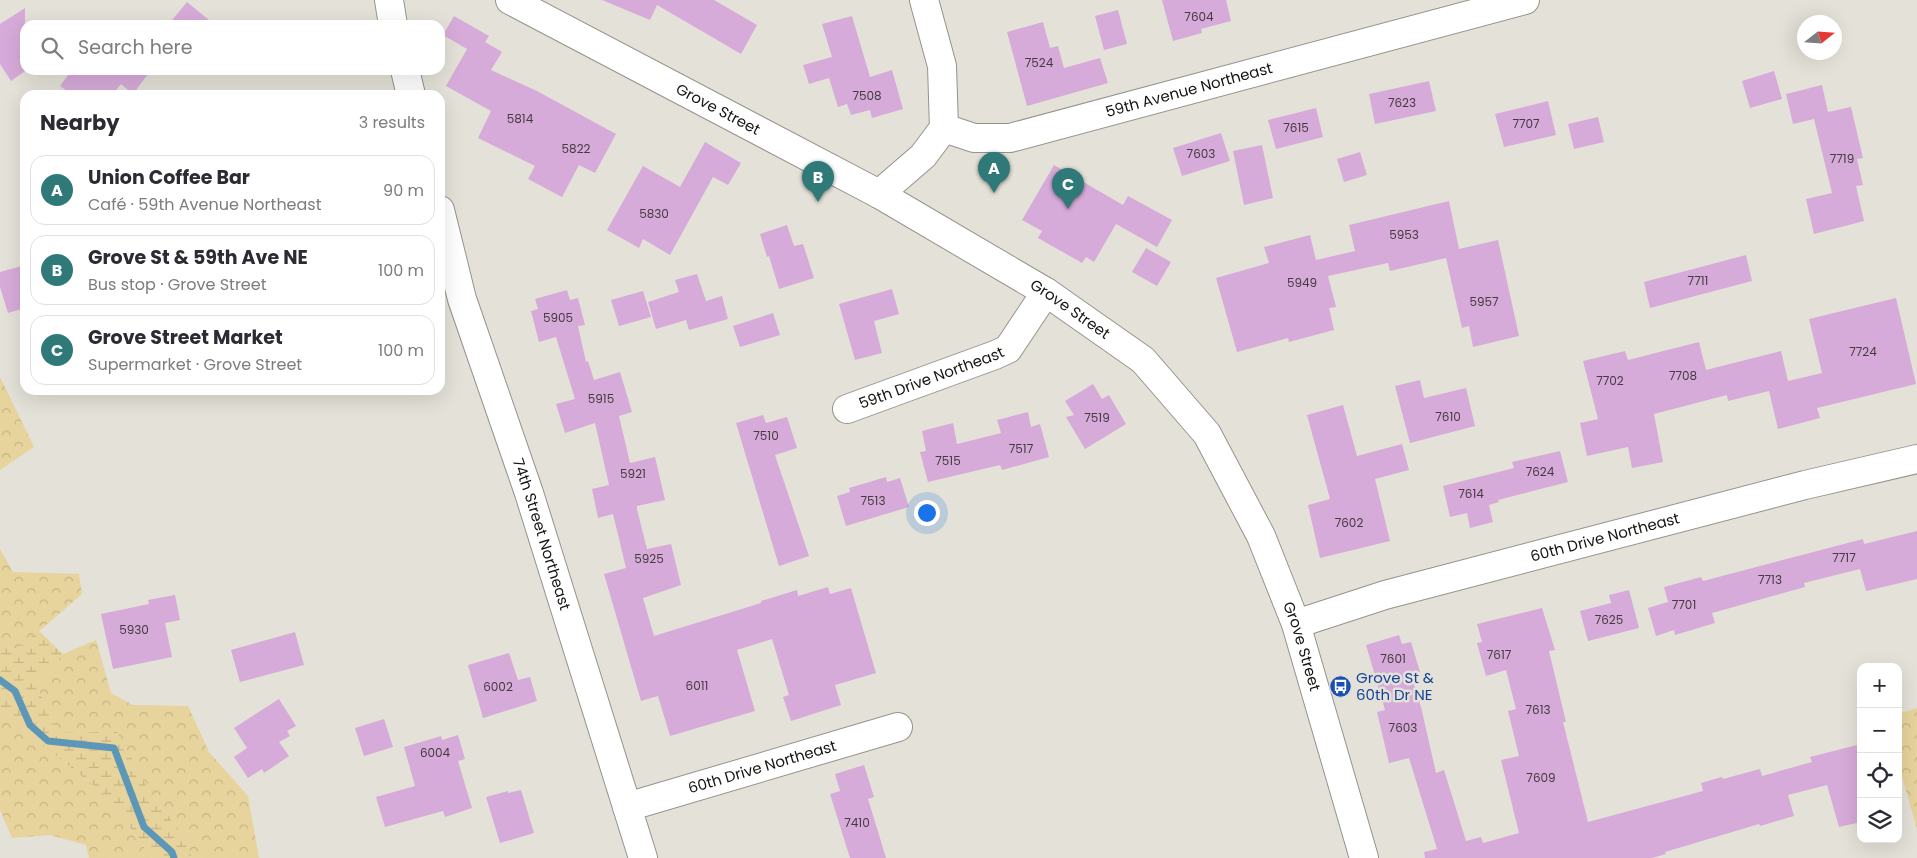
<!DOCTYPE html>
<meta charset="utf-8">
<style>
body{margin:0;font-family:Poppins,sans-serif;background:#f2f2f3;color:#2b2b33}
.controls{position:absolute;right:15px;bottom:15px;display:grid;overflow:hidden;border-radius:10px;box-shadow:0 5px 20px #0002}
.controls button{width:45px;height:45px;display:grid;place-items:center;padding:0;border:0;border-bottom:1px solid #e1e1e2;background:#fff;color:#2b2b33;font:25px sans-serif}
.compass{position:absolute;left:1797px;top:15px;width:45px;height:45px;border-radius:50%;background:#fff;box-shadow:0 5px 20px #0002;rotate:73deg}
.you{position:absolute;left:926px;top:512px;width:18px;height:18px;margin:-12px;border:4px solid #fff;border-radius:50%;background:#1a73e8;box-shadow:0 0 0 8px #1a73e833}
.badge{display:grid;place-items:center;width:32px;height:32px;border-radius:50%;background:#2f7979;color:#fff;font-size:16px;font-weight:700}
.pin{position:absolute;translate:-50% -41px;filter:drop-shadow(0 1px 2px #0008)}
.pin::after{content:'';position:absolute;top:26px;width:18px;height:15px;background:inherit;clip-path:polygon(0 0,100% 0,50% 100%)}
.list{margin:0;padding:0;list-style:none}
h2{display:flex;justify-content:space-between;align-items:center;height:65px;margin:0;padding:0 20px;font-size:21px}
h2 small{font-size:16px;font-weight:400;color:#7c7c81}
.list li{display:grid;grid-template-columns:32px 1fr auto;gap:15px;align-items:center;box-sizing:border-box;height:70px;margin:0 10px 10px;padding:0 10px;border:1px solid #e1e1e2;border-radius:15px}
.list b{display:block;font-size:19px;white-space:nowrap}
.list p{margin:0;font-size:16px;white-space:nowrap;color:#7c7c81}
.list em{font-size:16px;font-style:normal;color:#7c7c81}
.icon{flex:none;width:28px;height:28px;fill:none;stroke:currentColor;stroke-width:2;stroke-linecap:round;stroke-linejoin:round}
.map{position:relative;flex:none;width:1917px;height:858px;overflow:hidden}
.search{position:absolute;background:#fff;box-shadow:0 5px 20px #0002;left:20px;top:20px;width:425px;height:55px;display:flex;align-items:center;gap:12px;box-sizing:border-box;padding:0 18px;border-radius:15px;color:#7c7c81;font-size:19px}
.panel{position:absolute;background:#fff;box-shadow:0 5px 20px #0002;left:20px;top:90px;width:425px;height:305px;border-radius:15px}
.map>svg:first-child{display:block}
.forest{fill:url(#forest-crowns)}
.wetland{fill:url(#wetland-marsh)}
.lines{fill:none;stroke-linecap:round;stroke-linejoin:round}
.stream{stroke:#5d97b8;stroke-width:7}
.building{fill:#d7abd9}
.minor-casing{stroke:#96938b;stroke-width:30}
.minor{stroke:#fff;stroke-width:28}
.labels{text-anchor:middle;stroke-width:5;stroke-linejoin:round;paint-order:stroke}
.number-label{font-size:12px;fill:#463a43}
.street-label{font-size:15px;fill:#161411;stroke:#e4e1d8}
.transit-label{font-size:15px;fill:#164399;stroke:#e4e1d8;text-anchor:start}
</style>
<div class="map">
<svg width="1917" height="858" viewBox="0 0 1917 858">
<defs>
<pattern id="forest-crowns" width="20" height="18" patternUnits="userSpaceOnUse" patternTransform="scale(1.25)"><rect width="20" height="18" fill="#e7d39c"/><path d="M2 6a3 3 0 1 1 6 0M12 15a3 3 0 1 1 6 0" fill="none" stroke="#c5b485"/></pattern>
<pattern id="wetland-marsh" width="20" height="14" patternUnits="userSpaceOnUse" patternTransform="scale(1.25)"><rect width="20" height="14" fill="#e7d39c"/><path d="M1 5h8M5 5V1M11 12h8M15 12V8" fill="none" stroke="#c5b485"/></pattern>
</defs>
<rect width="100%" height="100%" fill="#e4e1d8"/>
<g class="forest">
<path d="M0,377L34,447L0,470Z"/>
<path d="M0,549L13,572L79,574L82,594L22,646L10,650L0,639Z"/>
<path d="M96,640L111,693L133,705L188,706L209,752L248,796L259,858H192L185,838L148,789L57,734L36,683L63,654Z"/>
<path d="M1917,708V829L1898,763V714Z"/>
<path d="M0,711L108,797L152,858H89L86,845L50,835L12,838L0,810Z"/>
</g>
<path class="wetland" d="M38,630L63,654L36,683L57,733L117,732L148,789L185,838L192,858H152L108,797L0,711V639L10,650L22,646Z"/>
<g class="lines">
<path class="stream" d="M0,680L15,691L30,725L48,741L114,748L144,827L172,852L174,858"/>
</g>
<g class="building">
<path d="M602,0H714L757,25L741,54L657,5L650,20Z"/>
<path d="M1162,0H1226L1231,21L1201,29L1202,33L1173,41Z"/>
<path d="M187,2L215,25H168Z"/>
<path d="M25,8V71L11,81L0,64V24Z"/>
<path d="M1118,10L1127,44L1104,50L1095,16Z"/>
<path d="M454,16L489,36L485,42L502,52L491,70L537,91L616,134L595,173L579,165L562,197L528,179L535,166L478,138L491,111L446,86L467,49L443,35Z"/>
<path d="M852,16L870,77L892,70L903,109L872,118L870,110L851,115L847,104L838,107L829,78L809,84L803,65L832,57L822,24Z"/>
<path d="M1043,22L1050,48L1058,46L1064,68L1100,58L1108,83L1027,106L1007,32Z"/>
<path d="M72,70H151L133,94L121,84L112,95H73L60,86Z"/>
<path d="M1774,71L1782,99L1750,108L1742,81Z"/>
<path d="M1429,81L1436,111L1375,124L1369,94Z"/>
<path d="M1822,85L1828,112L1851,107L1863,158L1857,159L1863,185L1856,186L1864,221L1814,234L1806,199L1832,193L1814,119L1793,124L1786,94Z"/>
<path d="M1548,101L1556,135L1504,147L1495,114Z"/>
<path d="M1316,108L1323,137L1276,149L1268,120Z"/>
<path d="M1598,117L1604,142L1574,149L1568,124Z"/>
<path d="M1221,133L1230,161L1182,176L1173,148Z"/>
<path d="M705,142L741,163L728,185L713,177L670,255L643,239L639,248L607,230L643,166L680,187Z"/>
<path d="M1262,145L1273,198L1244,205L1233,151Z"/>
<path d="M1360,152L1367,175L1344,182L1337,159Z"/>
<path d="M1054,165L1123,205L1128,196L1172,220L1157,247L1116,224L1094,262L1086,257L1082,263L1038,238L1042,231L1022,220Z"/>
<path d="M1449,201L1459,249L1498,240L1519,336L1473,347L1469,326L1462,328L1446,258L1390,271L1388,263L1328,276L1336,307L1329,308L1334,330L1289,342L1288,338L1237,352L1216,278L1269,263L1264,247L1310,235L1316,260L1355,251L1349,225Z"/>
<path d="M787,225L794,246L803,244L814,278L779,289L769,256L767,257L760,234Z"/>
<path d="M1146,248L1171,262L1157,286L1132,272Z"/>
<path d="M1746,255L1752,281L1650,308L1644,282Z"/>
<path d="M25,265V308L8,313L0,287V272Z"/>
<path d="M697,274L706,301L722,296L728,319L689,330L686,320L656,329L648,302L679,292L675,280Z"/>
<path d="M892,289L899,314L874,321L882,353L855,360L839,304Z"/>
<path d="M567,290L570,300L578,298L585,325L578,326L586,362L588,361L594,380L620,372L632,412L619,416L630,463L655,457L665,500L637,506V509L647,549L671,544L681,585L643,598L654,636L761,603V601L797,590L798,596L828,587L830,594L851,588L876,673L835,685L841,705L791,721L783,697L789,695L772,639L737,650L755,711L670,736L658,696L641,701L604,574L626,568L613,514L598,518L592,489L609,485L595,423L565,433L556,404L575,399L556,337L539,342L531,311L538,309L535,299Z"/>
<path d="M643,291L651,317L619,326L611,300Z"/>
<path d="M1896,298L1916,384L1817,408L1820,418L1778,429L1769,391L1728,401L1727,395L1654,414L1663,462L1632,468L1628,447L1587,456L1580,423L1598,419L1583,361L1625,351L1628,360L1699,342L1706,370L1781,351L1788,381L1822,373L1809,319Z"/>
<path d="M773,313L780,335L740,347L733,326Z"/>
<path d="M1420,380L1424,398L1466,388L1475,426L1410,443L1395,386Z"/>
<path d="M1093,384L1102,399L1109,395L1126,424L1085,449L1066,417L1074,415L1065,401Z"/>
<path d="M1343,405L1357,456L1402,444L1409,470L1375,479L1390,541L1320,558L1308,505L1330,499L1307,415Z"/>
<path d="M1028,412L1031,427L1040,424L1049,457L1002,470L1000,465L928,482L920,452L926,451L922,431L953,423L957,444L1001,433L997,420Z"/>
<path d="M763,415L766,423L787,417L797,448L775,455L809,556L779,566L736,423Z"/>
<path d="M1560,451L1568,482L1498,500L1499,502L1489,505L1493,522L1470,528L1467,513L1450,517L1443,486L1514,468L1512,462Z"/>
<path d="M886,477L887,482L900,478L909,507L846,526L837,496L850,492L849,488Z"/>
<path d="M1917,531V579L1866,591L1860,569L1804,583L1805,587L1712,613L1715,623L1675,635L1674,630L1656,636L1648,608L1668,602L1664,587L1701,577L1703,581L1863,539L1864,544Z"/>
<path d="M1629,590L1639,628L1588,641L1580,611L1611,603L1609,595Z"/>
<path d="M175,595L180,620L165,623L172,657L113,669L101,614L149,604L148,600Z"/>
<path d="M1542,608L1555,650L1549,651L1566,722H1563L1588,822L1703,791L1701,783L1722,777L1723,779L1760,769L1762,776L1812,762L1810,757L1861,744V822L1839,827L1827,785L1788,795L1794,816L1760,826L1759,824L1665,852L1666,854L1652,858H1425L1424,852L1437,849L1409,758L1389,763L1377,712L1385,710L1366,645L1399,635L1402,644L1411,642L1420,672L1411,675L1421,707L1436,773L1444,770L1466,841L1481,837L1483,843L1519,833L1501,760L1519,756L1508,711L1516,709L1506,670L1486,676L1477,643L1482,642L1477,624Z"/>
<path d="M295,632L304,665L240,682L231,650Z"/>
<path d="M509,653L518,680L530,677L537,701L483,718L468,665Z"/>
<path d="M279,699L296,726L287,731L290,736L279,742L289,756L264,773L262,769L248,778L234,757L247,748L234,728Z"/>
<path d="M384,719L393,747L364,756L355,728Z"/>
<path d="M458,735L465,759L458,761L472,808L445,817L443,811L385,827L376,797L415,786L404,747L441,736L442,740Z"/>
<path d="M864,765L874,797L868,799L886,858H850L830,794L840,791L835,774Z"/>
<path d="M521,790L534,833L500,843L486,797L508,791V793Z"/>
</g>
<g class="lines">
<defs>
<g id="minor">
<path d="M389,0L393,25"/>
<path id="s1" d="M510,0L879,194L1046,292L1143,360L1207,434L1261,536L1296,624L1364,858"/>
<path d="M924,0L942,66L944,128"/>
<path d="M405,70L411,95"/>
<path id="s2" d="M879,194L923,156L944,128L974,138H1010L1525,0"/>
<path id="s3" d="M440,210L462,299L529,493L643,858"/>
<path id="s4" d="M847,409L995,355L1008,349L1046,292"/>
<path id="s5" d="M1296,624L1385,595L1805,485L1917,459"/>
<path id="s6" d="M627,807L898,727"/>
</g>
</defs>
<use href="#minor" class="minor-casing"/>
<use href="#minor" class="minor"/>
</g>
<defs>
<symbol id="bus-disc" viewBox="-11 -11 22 22"><circle r="9.5" fill="#1a4fb4" stroke="#e4e1d8"/><path d="M-5-6H5V4H4V6H2V4H-2V6H-4V4H-5ZM-3.5-4V0h7V-4ZM-3.5 1.2v1.5H-2V1.2ZM2 1.2v1.5H3.5V1.2Z" fill="#fff"/></symbol>
</defs>
<g fill-rule="evenodd">
<use href="#bus-disc" x="1328" y="674" width="25" height="25"/>
</g>
<g class="labels">
<g class="number-label">
<text x="1199" y="21">7604</text>
<text x="1039" y="67">7524</text>
<text x="867" y="100">7508</text>
<text x="1402" y="107">7623</text>
<text x="520" y="123">5814</text>
<text x="1526" y="128">7707</text>
<text x="1296" y="132">7615</text>
<text x="576" y="153">5822</text>
<text x="1201" y="158">7603</text>
<text x="1842" y="163">7719</text>
<text x="654" y="218">5830</text>
<text x="1404" y="239">5953</text>
<text x="1698" y="285">7711</text>
<text x="1302" y="287">5949</text>
<text x="1484" y="306">5957</text>
<text x="558" y="322">5905</text>
<text x="1863" y="356">7724</text>
<text x="1683" y="380">7708</text>
<text x="1610" y="385">7702</text>
<text x="601" y="403">5915</text>
<text x="1448" y="421">7610</text>
<text x="1097" y="422">7519</text>
<text x="766" y="440">7510</text>
<text x="1021" y="453">7517</text>
<text x="948" y="465">7515</text>
<text x="1540" y="476">7624</text>
<text x="633" y="478">5921</text>
<text x="1471" y="498">7614</text>
<text x="873" y="505">7513</text>
<text x="1349" y="527">7602</text>
<text x="1844" y="562">7717</text>
<text x="649" y="563">5925</text>
<text x="1770" y="584">7713</text>
<text x="1684" y="609">7701</text>
<text x="1609" y="624">7625</text>
<text x="134" y="634">5930</text>
<text x="1499" y="659">7617</text>
<text x="1393" y="663">7601</text>
<text x="697" y="690">6011</text>
<text x="498" y="691">6002</text>
<text x="1538" y="714">7613</text>
<text x="1403" y="732">7603</text>
<text x="435" y="757">6004</text>
<text x="1541" y="782">7609</text>
<text x="857" y="827">7410</text>
</g>
<g class="street-label">
<text dy="5" stroke="none"><textPath href="#s2" startOffset="346">59th Avenue Northeast</textPath></text>
<text dy="5" stroke="none"><textPath href="#s1" startOffset="235">Grove Street</textPath></text>
<text dy="5" stroke="none"><textPath href="#s1" startOffset="640">Grove Street</textPath></text>
<text dy="5" stroke="none"><textPath href="#s4" startOffset="90">59th Drive Northeast</textPath></text>
<text dy="5" stroke="none"><textPath href="#s3" startOffset="340">74th Street Northeast</textPath></text>
<text dy="5" stroke="none"><textPath href="#s5" startOffset="321">60th Drive Northeast</textPath></text>
<text dy="5" stroke="none"><textPath href="#s1" startOffset="1060">Grove Street</textPath></text>
<text dy="5" stroke="none"><textPath href="#s6" startOffset="141">60th Drive Northeast</textPath></text>
</g>
<g class="transit-label">
<text x="1356" y="683">Grove St &amp;<tspan x="1356" dy="17">60th Dr NE</tspan></text>
</g>
</g>
</svg>
<div class="controls">
<button>+</button>
<button>−</button>
<button><svg class="icon" aria-label="locate" viewBox="0 0 24 24"><circle cx="12" cy="12" r="6"/><path d="M12 2v4M12 18v4M2 12h4M18 12h4"/></svg></button>
<button><svg class="icon" aria-label="layers" viewBox="0 0 24 24"><path d="M12 4l9 5-9 5-9-5zM3 14l9 5 9-5"/></svg></button>
</div>
<svg class="compass" viewBox="-18 -18 36 36"><path d="M0-13l5 13h-10z" fill="#e53935"/><path d="M0 13l5-13h-10z" fill="#7c7c81"/></svg>
<div class="you"></div>
<div class="pin badge" style="left:994px;top:193px">A</div>
<div class="pin badge" style="left:818px;top:202px">B</div>
<div class="pin badge" style="left:1068px;top:209px">C</div>
<div class="search"><svg class="icon" aria-label="search" viewBox="0 0 24 24"><circle cx="10" cy="10" r="6"/><path d="M15 15l6 6"/></svg>Search here</div>
<section class="panel">
<h2>Nearby<small>3 results</small></h2>
<ul class="list">
<li><span class="badge">A</span><div><b>Union Coffee Bar</b><p>Café · 59th Avenue Northeast</p></div><em>90 m</em></li>
<li><span class="badge">B</span><div><b>Grove St &amp; 59th Ave NE</b><p>Bus stop · Grove Street</p></div><em>100 m</em></li>
<li><span class="badge">C</span><div><b>Grove Street Market</b><p>Supermarket · Grove Street</p></div><em>100 m</em></li>
</ul>
</section>
</div>
